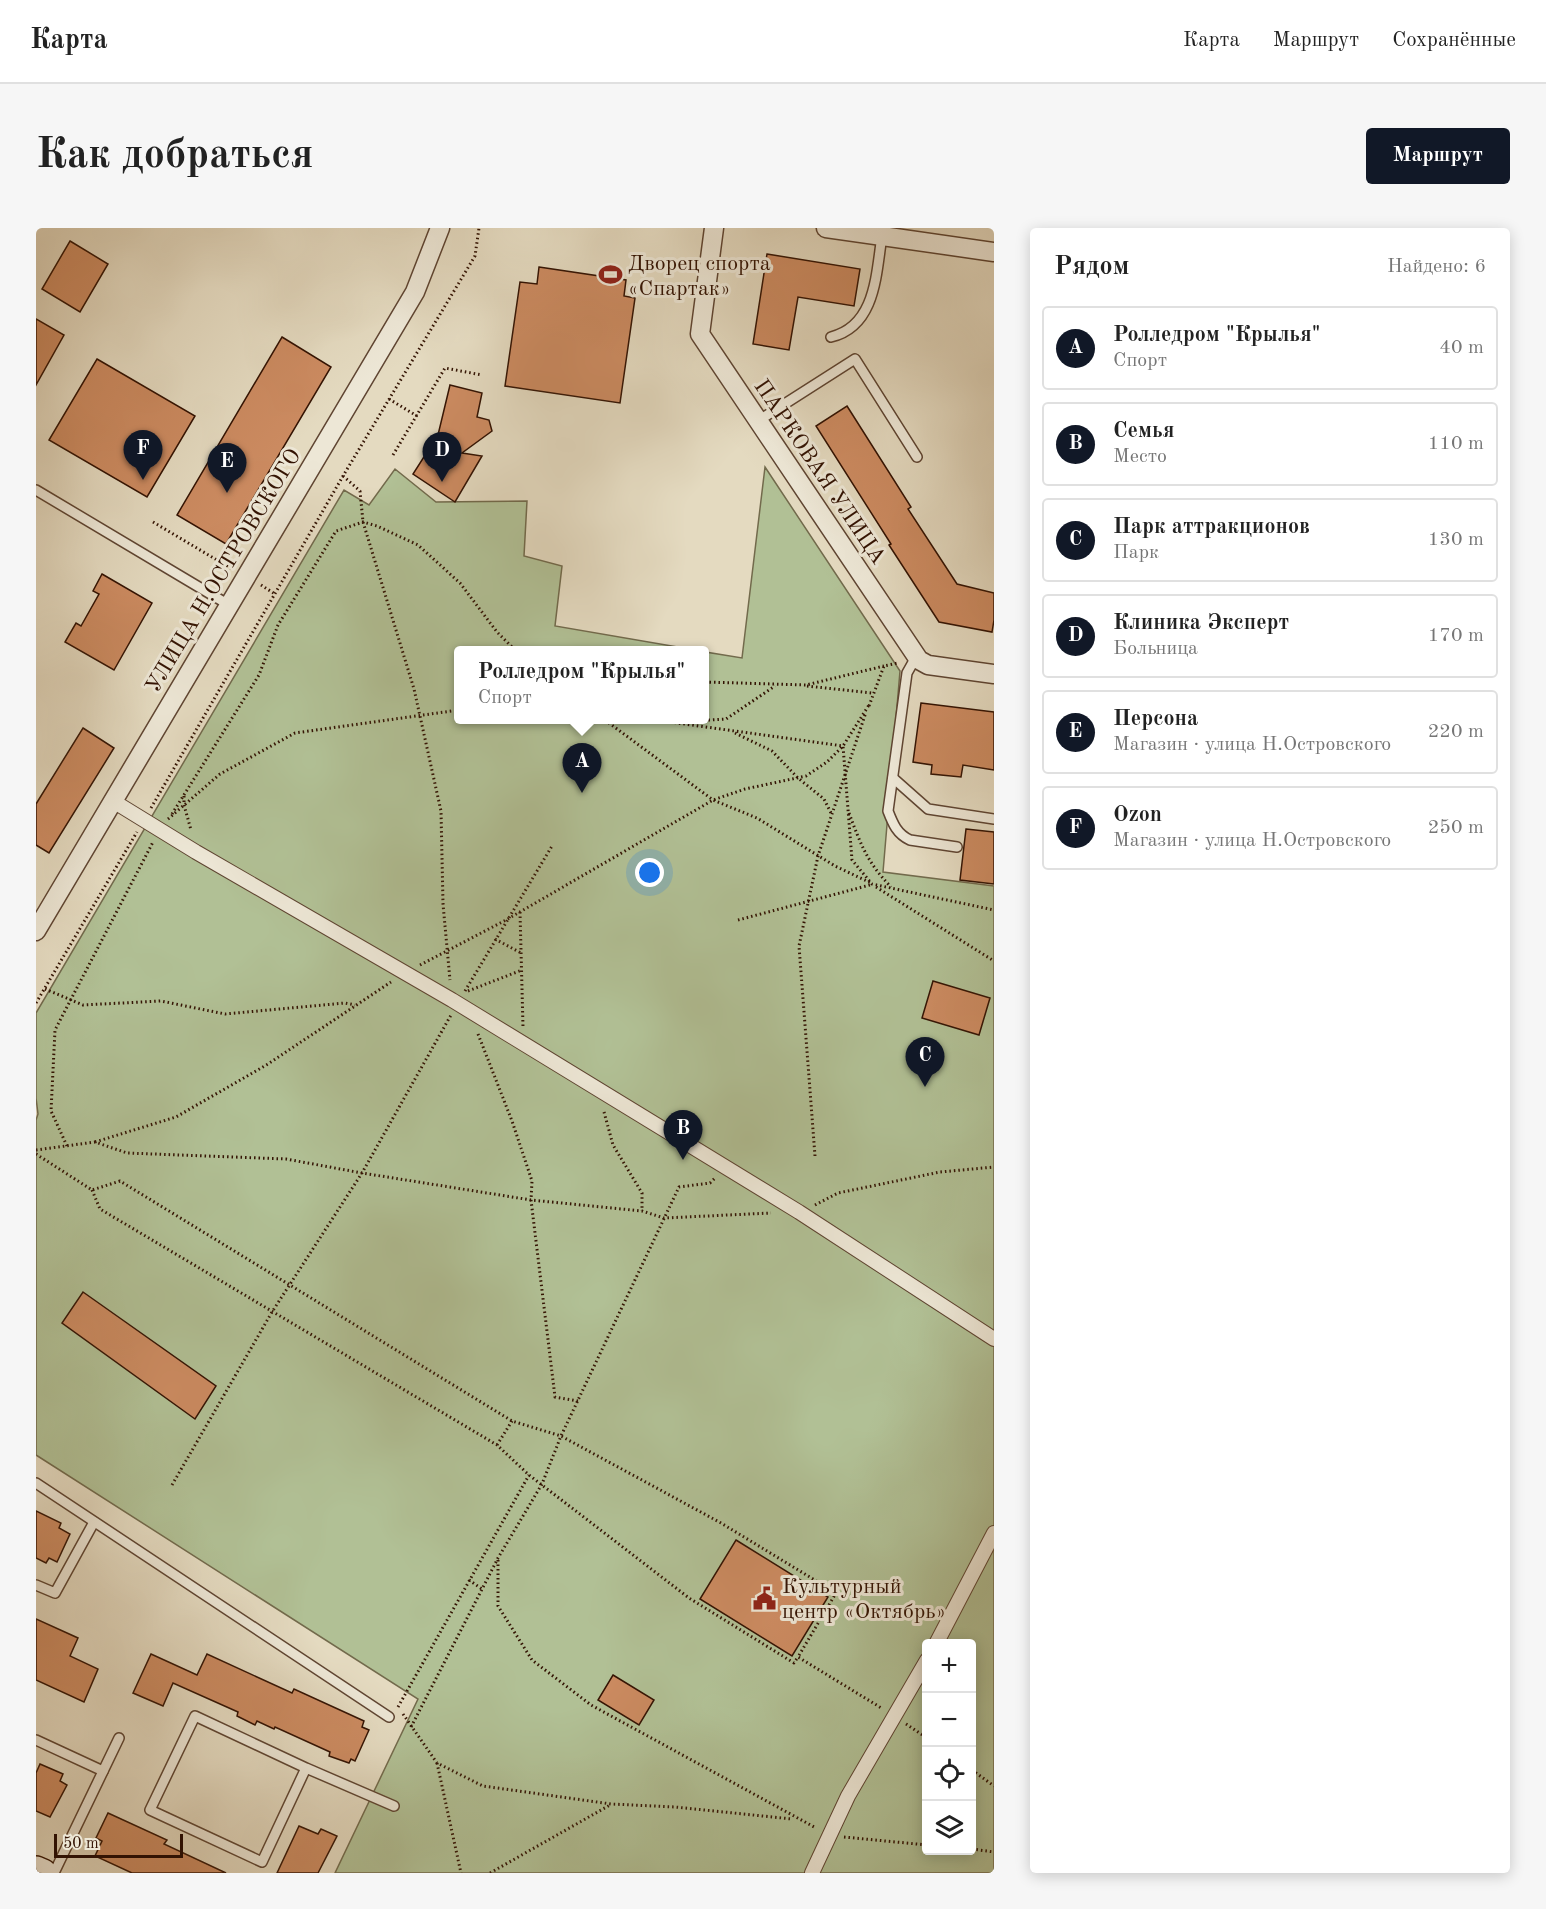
<!DOCTYPE html>
<html lang="ru">
<meta charset="utf-8">
<style>
body{margin:0;font-family:"Old Standard TT",serif;background:#f6f6f6;color:#222}
.controls{position:absolute;right:18px;bottom:18px;display:grid;overflow:hidden;border-radius:6px;box-shadow:0 3px 15px #0003}
.controls button{width:54px;height:54px;display:grid;place-items:center;padding:0;border:0;border-bottom:2px solid #e0e0e0;background:#fff;color:#222;font:30px sans-serif}
.scale{position:absolute;left:18px;bottom:15px;width:129px;box-sizing:border-box;padding-left:6px;border:3px solid #331303;border-top:0;font-size:16px;line-height:21px;white-space:nowrap;color:#331303;-webkit-text-stroke:4px #ede7d6;paint-order:stroke}
.you{position:absolute;left:614px;top:645px;width:21px;height:21px;margin:-15px;border:4px solid #fff;border-radius:50%;background:#1a73e8;box-shadow:0 0 0 9px #1a73e833}
.badge{display:grid;place-items:center;width:39px;height:39px;border-radius:50%;background:#111827;color:#fff;font-size:20px;font-weight:700}
.pin{position:absolute;translate:-50% -50px;filter:drop-shadow(0 2px 3px #0008)}
.pin::after{content:'';position:absolute;top:32px;width:21px;height:18px;background:inherit;clip-path:polygon(0 0,100% 0,50% 100%)}
.popup{position:absolute;left:418px;top:418px;width:255px;height:78px;box-sizing:border-box;display:grid;place-content:center;border-radius:6px;background:#fff;filter:drop-shadow(0 2px 4px #0005);font-size:20px;white-space:nowrap;color:#767676}
.popup b{font-size:22px;color:#222}
.popup::after{content:'';position:absolute;left:50%;top:100%;margin-left:-12px;border:12px solid transparent;border-top-color:#fff}
.list{margin:0;padding:0;list-style:none}
h2{display:flex;justify-content:space-between;align-items:center;height:78px;margin:0;padding:0 24px;font-size:26px}
h2 small{font-size:20px;font-weight:400;color:#767676}
.list li{display:grid;grid-template-columns:39px 1fr auto;gap:18px;align-items:center;box-sizing:border-box;height:84px;margin:0 12px 12px;padding:0 12px;border:2px solid #e0e0e0;border-radius:6px}
.list b{display:block;font-size:22px;white-space:nowrap}
.list p{margin:0;font-size:20px;white-space:nowrap;color:#767676}
.list em{font-size:20px;font-style:normal;color:#767676}
.icon{flex:none;width:33px;height:33px;fill:none;stroke:currentColor;stroke-width:2;stroke-linecap:round;stroke-linejoin:round}
.map{position:relative;flex:none;width:958px;height:1645px;overflow:hidden;border-radius:6px}
header{display:flex;align-items:center;gap:36px;box-sizing:border-box;height:84px;padding:0 30px;background:#fff;border-bottom:2px solid #e0e0e0}
header strong{font-size:28px}
nav{display:flex;gap:33px;margin-inline-start:auto;font-size:21px}
.intro{display:flex;align-items:center;justify-content:space-between;box-sizing:border-box;height:144px;padding:0 36px}
h1{margin:0;font-size:42px}
.button{padding:15px 27px;border-radius:6px;background:#111827;color:#fff;font-size:21px;font-weight:700}
main{display:flex;gap:36px;padding:0 36px}
aside{flex:1;background:#fff;border-radius:6px;box-shadow:0 3px 15px #0003}
.map>svg:first-child{display:block}
.green{fill:#b1c095;stroke:#726a4c;stroke-width:1.5;fill-rule:evenodd}
.building{fill:#cc8b61;stroke:#331303;stroke-width:1.5}
.lines{fill:none;stroke-linecap:round;stroke-linejoin:round}
.service-casing{stroke:#5f4532;stroke-width:12}
.pedestrian-casing{stroke:#5f4532;stroke-width:16}
.minor-casing{stroke:#5f4532;stroke-width:21}
.secondary-casing{stroke:#331303;stroke-width:30}
.path{stroke:#331303;stroke-width:3;stroke-dasharray:1.5 3;stroke-linecap:butt}
.service{stroke:#ede7d6;stroke-width:9}
.pedestrian{stroke:#ede7d6;stroke-width:14}
.minor{stroke:#ede7d6;stroke-width:18}
.secondary{stroke:#ede7d6;stroke-width:27}
.labels{text-anchor:middle;stroke-width:6;stroke-linejoin:round;paint-order:stroke}
.poi-label{font-size:22px;fill:#331303;stroke:#ede7d6;text-anchor:start}
.street-label{font-size:22px;fill:#331303;stroke:#ede7d6}
</style>
<header>
<strong>Карта</strong>
<nav><a>Карта</a><a>Маршрут</a><a>Сохранённые</a></nav>
</header>
<div class="intro"><h1>Как добраться</h1><a class="button">Маршрут</a></div>
<main>
<div class="map">
<svg width="958" height="1645" viewBox="0 0 958 1645">
<rect width="100%" height="100%" fill="#e4dac0"/>
<filter id="stains"><feTurbulence type="fractalNoise" baseFrequency=".00333" numOctaves="4"/><feColorMatrix values="0 0 0 0 .2 0 0 0 0 .09 0 0 0 0 .02 0 0 0 .5 -.17"/></filter>
<radialGradient id="worn" r=".72"><stop offset=".6" stop-color="#630" stop-opacity="0"/><stop offset="1" stop-color="#630" stop-opacity=".3"/></radialGradient>
<path class="green" d="M729,239L864,443L847,644L958,658V1645H299L382,1471L0,1227V892L2,886L0,870V785L308,262L333,277L359,241L400,274L491,273L488,328L526,338L519,398L659,422H423V492H669V424L706,430ZM891,1416H936V1622H891Z"/>
<g class="building">
<path d="M34,13L72,36L44,84L6,61Z"/>
<path d="M731,26L824,41L818,78L762,69L753,122L717,116Z"/>
<path d="M503,39L590,52L588,68L599,70L584,175L469,158L484,54L501,56Z"/>
<path d="M0,91L28,107L0,157Z"/>
<path d="M246,109L295,139L190,316L141,287Z"/>
<path d="M61,131L159,188L111,269L13,212Z"/>
<path d="M414,157L446,165L441,189L453,192L456,203L426,225L446,228L419,274L377,246L402,207Z"/>
<path d="M811,178L875,279L872,281L921,356L958,365V392L956,404L903,394L853,317L855,316L780,198Z"/>
<path d="M66,346L116,375L78,442L29,414L40,395L45,398L63,366L57,363Z"/>
<path d="M885,475L958,484V542L927,537L925,549L895,546L896,537L877,534Z"/>
<path d="M47,500L78,520L13,625L0,617V576Z"/>
<path d="M930,601L958,604V656L924,652Z"/>
<path d="M897,753L954,770L943,807L886,790Z"/>
<path d="M47,1064L180,1158L159,1191L26,1095Z"/>
<path d="M0,1283L25,1295L23,1300L34,1306L21,1334L13,1330L10,1335L0,1330Z"/>
<path d="M700,1312L792,1369L756,1428L664,1371Z"/>
<path d="M0,1391L42,1410L34,1428L62,1441L48,1474L0,1452Z"/>
<path d="M115,1426L161,1447L171,1426L256,1465L258,1461L328,1493L326,1499L333,1502L319,1533L315,1531L313,1535L293,1528L294,1524L239,1499L238,1501L221,1493L219,1497L201,1488L202,1484L137,1455L127,1478L97,1465Z"/>
<path d="M577,1447L618,1472L603,1497L562,1472Z"/>
<path d="M4,1536L27,1546L24,1553L31,1557L14,1589L0,1583V1545Z"/>
<path d="M72,1585L131,1612L128,1616L190,1645H96L59,1628L66,1613L60,1610Z"/>
<path d="M263,1598L282,1606L285,1601L301,1608L282,1645H241Z"/>
</g>
<g class="lines">
<defs>
<g id="service">
<path d="M795,109C840,98 840,46 846,8"/>
<path d="M722,193L819,131L881,229"/>
<path d="M0,262L193,377"/>
<path d="M880,429L871,445L852,583C857,596 861,606 874,612L921,619"/>
<path d="M857,550L892,581L958,591"/>
<path d="M0,1255L353,1489"/>
<path d="M0,1357L19,1365L58,1294"/>
<path d="M0,1512L67,1543"/>
<path d="M270,1540L226,1634L114,1582L159,1488L270,1540L358,1578"/>
<path d="M18,1645L83,1510"/>
</g>
<g id="pedestrian">
<path d="M77,573L160,624L416,772L763,984L958,1111"/>
<path d="M900,1416L958,1305"/>
<path d="M776,1645L812,1568L891,1432"/>
</g>
<g id="minor">
<path d="M678,0L664,106L883,432L892,437L958,446"/>
<path d="M790,0L958,24"/>
<path d="M0,703L379,64L404,0"/>
</g>
<path id="secondary" d="M0,1642L7,1645"/>
</defs>
<use href="#service" class="service-casing"/>
<use href="#pedestrian" class="pedestrian-casing"/>
<use href="#minor" class="minor-casing"/>
<use href="#secondary" class="secondary-casing"/>
<g class="path">
<path d="M353,171L381,188"/>
<path d="M357,227L409,140L446,147"/>
<path d="M307,248L324,263L327,294L378,461L405,583L407,676L414,752"/>
<path d="M117,294L196,341"/>
<path d="M225,357L239,366"/>
<path d="M669,454L770,457L848,438"/>
<path d="M771,458L836,465"/>
<path d="M833,478L848,438L862,435"/>
<path d="M569,492L677,572L721,590L799,638L835,655"/>
<path d="M607,492L635,494"/>
<path d="M634,494L807,518L816,632L836,656L958,682"/>
<path d="M641,494L690,491L739,458"/>
<path d="M699,505L736,523L762,550L788,571L796,587"/>
<path d="M148,568V577L155,602"/>
<path d="M115,580L307,248L439,28L443,0"/>
<path d="M813,585C825,617 831,634 855,659"/>
<path d="M136,586L223,447L242,397L300,303L327,294L341,298L382,317L424,355L461,404L479,422"/>
<path d="M132,591L184,546L259,505L423,482"/>
<path d="M840,659L958,733"/>
<path d="M484,684L487,799"/>
<path d="M702,692L834,657"/>
<path d="M459,711L485,725"/>
<path d="M384,737L470,692L677,572L709,561L770,548L791,534L807,518L833,477"/>
<path d="M9,761L47,777L125,773L189,786L309,775L319,777"/>
<path d="M429,763L516,618"/>
<path d="M432,763L486,742"/>
<path d="M0,775L101,604"/>
<path d="M442,806L476,893L496,953L495,972L519,1169L542,1173"/>
<path d="M568,884L577,917L606,965V983"/>
<path d="M59,914L140,889L232,836L355,754"/>
<path d="M31,918L15,883L19,802L117,614"/>
<path d="M0,922L59,914L91,925L250,931L326,945L495,972L606,983L628,990L735,985"/>
<path d="M0,926L56,962L84,953L476,1193L525,1208L685,1295L800,1365L762,1429"/>
<path d="M779,928L763,718L782,628L830,484"/>
<path d="M56,962L64,981L461,1217L493,1247L653,1370L758,1435L762,1429L847,1481"/>
<path d="M779,977L802,965L904,944L958,939"/>
<path d="M461,1217L476,1193"/>
<path d="M136,1257L236,1084L326,945L415,787"/>
<path d="M462,1332V1378L496,1432L555,1477L780,1600"/>
<path d="M433,1352L446,1361"/>
<path d="M362,1479L493,1247"/>
<path d="M367,1486L401,1535L447,1558L575,1576L639,1579L756,1591"/>
<path d="M870,1496L891,1510"/>
<path d="M375,1499L462,1330L506,1256L525,1208L643,959L674,955L679,950"/>
<path d="M401,1535L425,1645"/>
<path d="M936,1542L958,1558"/>
<path d="M808,1609L891,1617"/>
<path d="M936,1621L958,1624"/>
<path d="M454,1645L574,1577"/>
</g>
<use href="#service" class="service"/>
<use href="#pedestrian" class="pedestrian"/>
<use href="#minor" class="minor"/>
<use href="#secondary" class="secondary"/>
</g>
<defs>
<symbol id="stadium-bare" viewBox="-9 -9 18 18"><path d="M0-5a6.5 5 0 1 0 0 10a6.5 5 0 1 0 0-10ZM-3.5-1.8h7v3.6h-7Z" fill="#8f2418" stroke="#ede7d6" stroke-width="2.5" paint-order="stroke"/></symbol>
<symbol id="civic-bare" viewBox="-9 -9 18 18"><path d="M-.6-6.5H3V-4.5H.6V-3L4-1V1h2V6H-6V1h2V-1L-.6-3ZM-1.2 2.5V6h2.4V2.5Z" fill="#8f2418" stroke="#ede7d6" stroke-width="2.5" paint-order="stroke"/></symbol>
</defs>
<g fill-rule="evenodd">
<use href="#stadium-bare" x="558" y="30" width="33" height="33"/>
<use href="#civic-bare" x="712" y="1354" width="33" height="33"/>
</g>
<g class="labels">
<g class="poi-label">
<text x="592" y="42">Дворец спорта<tspan x="592" dy="25">«Спартак»</tspan></text>
<text x="746" y="1365">Культурный<tspan x="746" dy="25">центр «Октябрь»</tspan></text>
</g>
<g class="street-label">
<text transform="translate(785 243) rotate(56)" y="8">ПАРКОВАЯ УЛИЦА</text>
<text transform="translate(186 342) rotate(-59)" y="8">УЛИЦА Н.ОСТРОВСКОГО</text>
</g>
</g>
<rect width="100%" height="100%" filter="url(#stains)"/>
<rect width="100%" height="100%" fill="url(#worn)"/>
</svg>
<div class="controls">
<button>+</button>
<button>−</button>
<button><svg class="icon" aria-label="locate" viewBox="0 0 24 24"><circle cx="12" cy="12" r="6"/><path d="M12 2v4M12 18v4M2 12h4M18 12h4"/></svg></button>
<button><svg class="icon" aria-label="layers" viewBox="0 0 24 24"><path d="M12 4l9 5-9 5-9-5zM3 14l9 5 9-5"/></svg></button>
</div>
<div class="scale">50 m</div>
<div class="you"></div>
<div class="pin badge" style="left:546px;top:565px">A</div>
<div class="popup"><b>Ролледром &quot;Крылья&quot;</b>Спорт</div>
<div class="pin badge" style="left:647px;top:932px">B</div>
<div class="pin badge" style="left:889px;top:859px">C</div>
<div class="pin badge" style="left:406px;top:254px">D</div>
<div class="pin badge" style="left:191px;top:265px">E</div>
<div class="pin badge" style="left:107px;top:252px">F</div>
</div>
<aside>
<h2>Рядом<small>Найдено: 6</small></h2>
<ul class="list">
<li><span class="badge">A</span><div><b>Ролледром &quot;Крылья&quot;</b><p>Спорт</p></div><em>40 m</em></li>
<li><span class="badge">B</span><div><b>Семья</b><p>Место</p></div><em>110 m</em></li>
<li><span class="badge">C</span><div><b>Парк аттракционов</b><p>Парк</p></div><em>130 m</em></li>
<li><span class="badge">D</span><div><b>Клиника Эксперт</b><p>Больница</p></div><em>170 m</em></li>
<li><span class="badge">E</span><div><b>Персона</b><p>Магазин · улица Н.Островского</p></div><em>220 m</em></li>
<li><span class="badge">F</span><div><b>Ozon</b><p>Магазин · улица Н.Островского</p></div><em>250 m</em></li>
</ul>
</aside>
</main>
